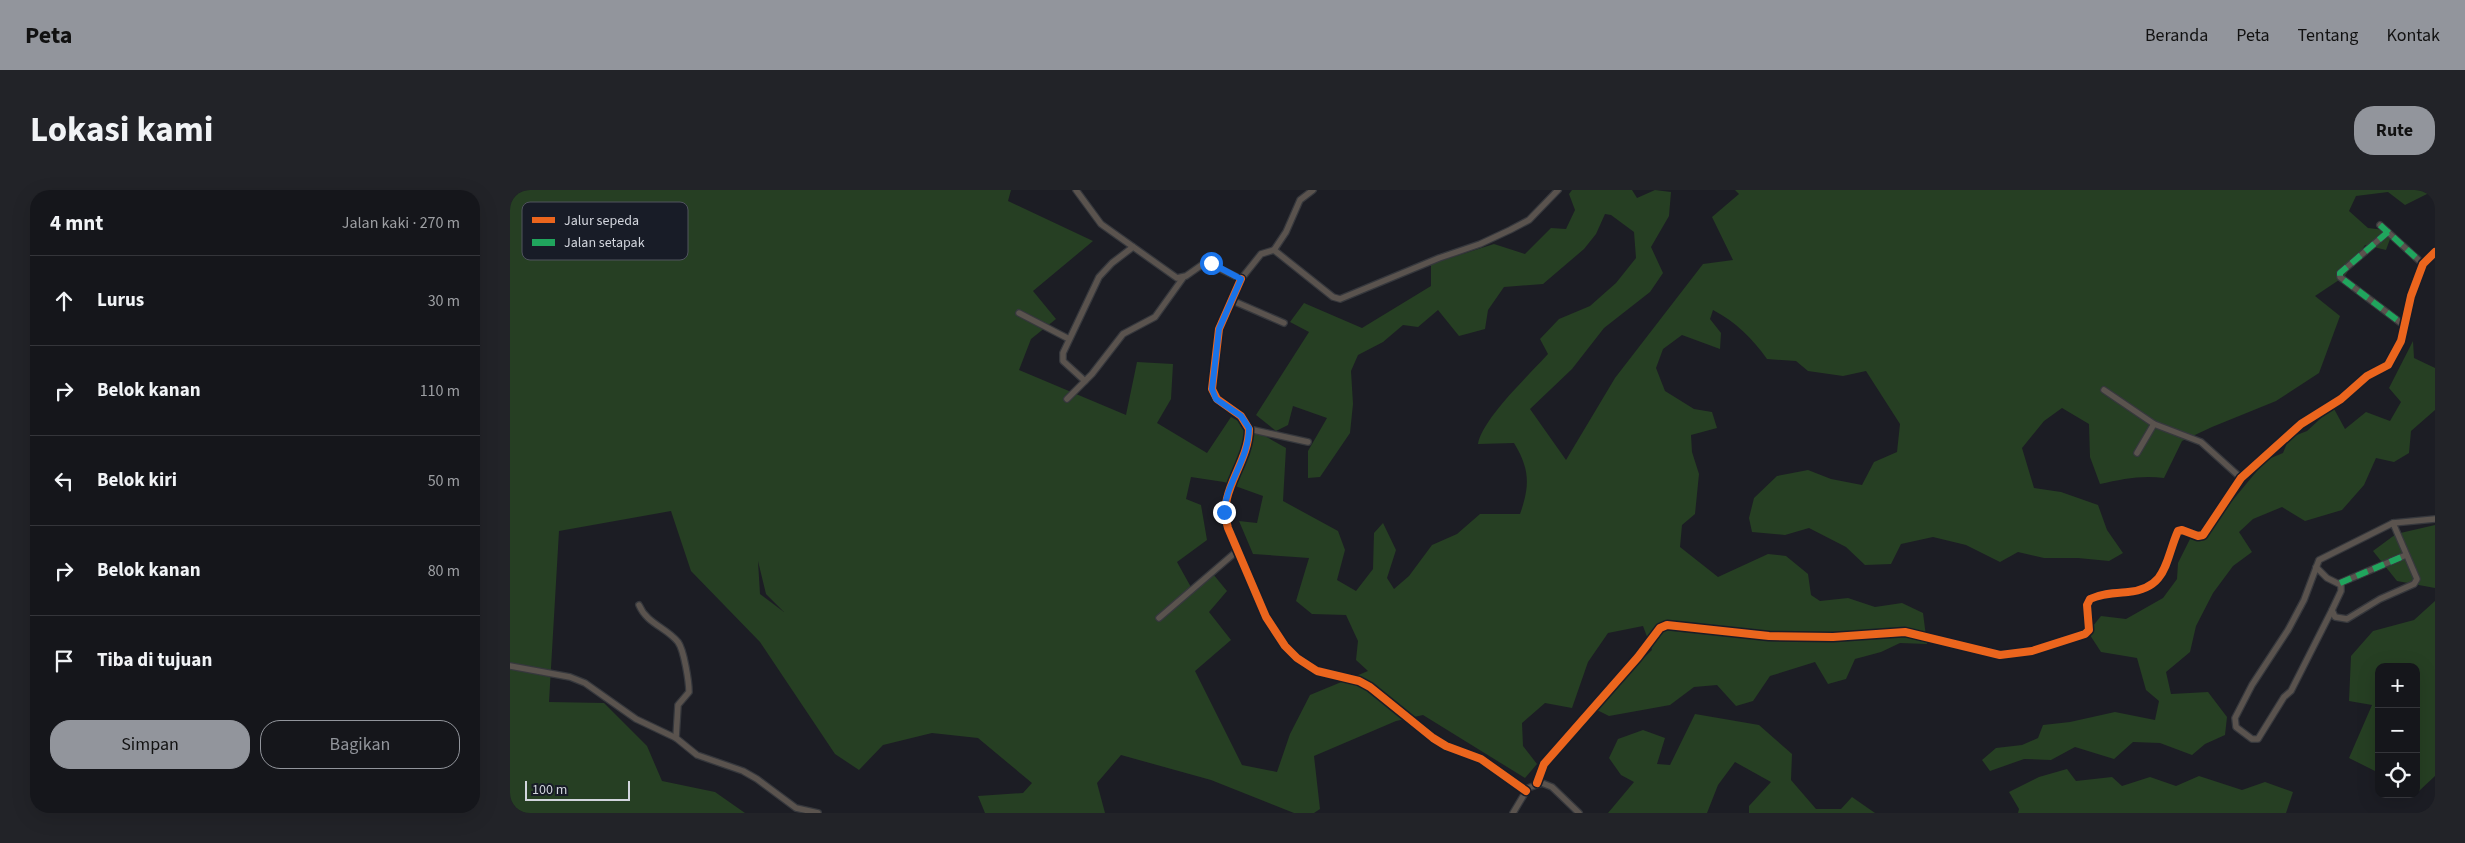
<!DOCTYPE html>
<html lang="id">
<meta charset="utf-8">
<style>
body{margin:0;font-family:"Source Sans 3",sans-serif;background:#222328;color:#f1f3f6}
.controls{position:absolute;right:15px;bottom:15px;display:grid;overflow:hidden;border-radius:10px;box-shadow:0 5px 20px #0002}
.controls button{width:45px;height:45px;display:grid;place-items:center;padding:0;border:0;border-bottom:1px solid #34353a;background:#15161b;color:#f1f3f6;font:25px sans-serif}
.scale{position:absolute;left:15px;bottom:12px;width:105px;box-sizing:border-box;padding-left:5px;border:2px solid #d2d5dd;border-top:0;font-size:14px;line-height:18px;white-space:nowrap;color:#d2d5dd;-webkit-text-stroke:4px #181c27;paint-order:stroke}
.stop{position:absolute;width:15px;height:15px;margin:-11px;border:4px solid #1a73e8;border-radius:50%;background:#fff}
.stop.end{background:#1a73e8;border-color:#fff;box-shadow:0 1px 5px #0008}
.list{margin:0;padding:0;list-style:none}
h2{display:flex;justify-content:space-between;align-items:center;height:65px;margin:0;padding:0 20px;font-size:21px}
h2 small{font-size:16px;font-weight:400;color:#9d9fa3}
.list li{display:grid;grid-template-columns:32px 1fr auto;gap:15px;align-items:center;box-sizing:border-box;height:90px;padding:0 20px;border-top:1px solid #34353a}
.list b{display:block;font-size:19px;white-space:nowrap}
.list em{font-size:16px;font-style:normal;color:#9d9fa3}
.actions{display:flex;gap:10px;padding:15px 20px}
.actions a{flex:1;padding:11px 0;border:1px solid #92959c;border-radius:20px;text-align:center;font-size:18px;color:#92959c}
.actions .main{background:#92959c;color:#111}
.icon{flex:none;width:28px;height:28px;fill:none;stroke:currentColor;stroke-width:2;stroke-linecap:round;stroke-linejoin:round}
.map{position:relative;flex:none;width:1925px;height:623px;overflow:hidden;border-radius:20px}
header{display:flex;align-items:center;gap:30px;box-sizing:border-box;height:70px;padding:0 25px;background:#92959c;color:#111}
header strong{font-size:24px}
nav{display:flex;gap:28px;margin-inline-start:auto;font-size:18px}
.intro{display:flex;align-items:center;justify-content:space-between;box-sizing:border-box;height:120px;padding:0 30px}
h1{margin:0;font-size:35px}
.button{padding:12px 22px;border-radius:20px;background:#92959c;color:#111;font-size:18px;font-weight:700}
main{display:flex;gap:30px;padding:0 30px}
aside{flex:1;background:#15161b;border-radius:20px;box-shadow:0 5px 20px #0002}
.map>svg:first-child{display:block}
.green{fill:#263f23;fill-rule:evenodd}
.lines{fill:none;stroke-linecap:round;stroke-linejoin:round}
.minor-casing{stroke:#36383d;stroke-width:8}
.minor{stroke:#5a534e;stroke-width:5.5}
.quiet{stroke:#20a55d;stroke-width:6;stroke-dasharray:12 6;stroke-linecap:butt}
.cycleway-casing{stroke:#181c27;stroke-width:11}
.cycleway{stroke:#eb651d;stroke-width:8}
.route{stroke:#1a73e8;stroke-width:6}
.key{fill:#181c27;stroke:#50545e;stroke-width:1}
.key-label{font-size:14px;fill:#d2d5dd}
</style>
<header>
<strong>Peta</strong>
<nav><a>Beranda</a><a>Peta</a><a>Tentang</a><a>Kontak</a></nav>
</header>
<div class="intro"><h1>Lokasi kami</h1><a class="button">Rute</a></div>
<main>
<aside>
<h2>4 mnt<small>Jalan kaki · 270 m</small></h2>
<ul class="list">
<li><svg class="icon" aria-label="ahead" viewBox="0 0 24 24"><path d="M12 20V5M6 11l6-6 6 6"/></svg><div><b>Lurus</b></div><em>30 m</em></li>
<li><svg class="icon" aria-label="right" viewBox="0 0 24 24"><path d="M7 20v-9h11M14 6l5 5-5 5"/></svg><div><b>Belok kanan</b></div><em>110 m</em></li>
<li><svg class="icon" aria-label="left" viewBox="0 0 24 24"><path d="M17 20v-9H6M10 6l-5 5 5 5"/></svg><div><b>Belok kiri</b></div><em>50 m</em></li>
<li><svg class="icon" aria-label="right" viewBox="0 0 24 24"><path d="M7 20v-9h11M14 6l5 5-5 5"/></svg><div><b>Belok kanan</b></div><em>80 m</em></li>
<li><svg class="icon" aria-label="arrive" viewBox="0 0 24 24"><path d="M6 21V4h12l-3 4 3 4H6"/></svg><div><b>Tiba di tujuan</b></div></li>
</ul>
<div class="actions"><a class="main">Simpan</a><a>Bagikan</a></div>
</aside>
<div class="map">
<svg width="1925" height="623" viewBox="0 0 1925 623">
<rect width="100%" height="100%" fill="#1c1d24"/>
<g class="green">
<path d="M0,0H501L498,11L583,51L523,101L546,129L521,149L509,180L616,225L627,172L663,174L661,209L647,233L697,263L721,227L776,258L773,311L828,341L835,360L827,390L846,401L863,379L864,343L873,333L886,360L877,388L884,399L899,386L922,355L947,344L970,324H1010C1020,296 1020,279 1004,253L968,254C972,229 1020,184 1038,164L1030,149L1049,129L1080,116L1106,93L1126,68L1124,42L1101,25L1095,24L1086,44L1074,59L1033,94L994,97L978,120L975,139L949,146L928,120L908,137L893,135L873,152L848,165L841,181L843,214L840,243L810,287L798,288V261L817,228L783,216L778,235L766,241L746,225L799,142L780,132L794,113L852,138L921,96V74L984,54L1015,64L1041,38L1056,39L1065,20L1059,4L1062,0H1122L1127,8L1145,0L1161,2L1159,26L1141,57L1153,83L1140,102L1094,138L1062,179L1020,219L1056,270L1105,188L1193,74L1223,70L1202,27L1229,4L1225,0H1925L1895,15L1878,2L1846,6L1839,21L1858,38L1883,41L1876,60L1855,55L1835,86L1805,106L1830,126L1809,183L1766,211L1702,237L1672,251L1654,288C1632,285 1612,289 1590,294L1580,267L1579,234L1552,218L1534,231L1512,258L1524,298L1551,302L1588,315L1597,340L1613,363L1599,371L1568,368H1534L1508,362L1490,372L1456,355L1423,347L1391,354L1381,374L1355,375L1336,357L1299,338L1275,345L1242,342L1239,328L1244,308L1267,286L1298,280L1321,289L1352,295L1364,272L1387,262L1390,234L1356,181L1333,186L1298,181L1286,171L1257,169C1242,148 1226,132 1203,120L1200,129L1211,143L1210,159L1172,145L1153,159L1146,178L1155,201L1184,219L1202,222L1207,238L1181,245L1182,262L1189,284L1185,324L1172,335L1170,357L1208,387L1258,364L1276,366L1298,384L1301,405L1310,411L1338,408L1365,417L1392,413L1413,423L1417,454L1390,453L1371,462L1345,469L1336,489L1318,494L1305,472L1260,486L1243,511L1226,516L1207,495L1184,497L1160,515L1099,526L1087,520L1097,503L1142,460L1133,436L1098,443L1078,472L1062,518L1035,513L1012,533L1013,556L1027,574L1015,588L913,525L886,531L804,566L810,619L804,623H784L701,590L611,565L587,593L595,623H475L468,606L513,603L522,593L468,548L422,543L373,555L349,580L325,564L250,452L181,381L161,321L49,341L39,512L94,513L137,556L152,591L205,602L235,623H0ZM681,287L714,292L753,306L747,333L729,331L743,364L799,368L786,411L802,424L836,425L848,451L846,470L858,481L800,505L780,544L767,582L732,575L685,481L721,450L699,422L717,401L703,384L682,399L667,372L697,350L691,315L676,309ZM248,371L256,404L274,422L250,404Z"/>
<path d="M1903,151L1904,168L1925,178V220L1901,241L1899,263L1884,272L1866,268L1854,295L1832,320L1795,331L1772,317L1743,329L1729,342L1742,362L1723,376L1703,403L1686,436L1680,462L1656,482L1661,504L1698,502L1717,527L1715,545L1695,554L1682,565L1650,553L1623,552L1604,569L1565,557L1541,570L1514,569L1480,581L1472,570L1486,558L1512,555L1528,548L1533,535L1560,532L1605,522L1645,530L1649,511L1636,500L1627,468L1591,462L1578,442L1591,426L1616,429L1653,408L1667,389L1668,373L1680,349L1693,346L1756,270L1773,263L1779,248L1797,241L1823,217L1835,239L1856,222L1880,231L1891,212L1879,198Z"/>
<path d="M1925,335V398L1887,391L1863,361L1886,344Z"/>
<path d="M1925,411V586L1908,602L1906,601V477H1869V583L1839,568L1862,515L1839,511L1841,466L1863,441L1904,430Z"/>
<path d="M1185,524L1249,535L1282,564L1281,590L1306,619H1331L1342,607L1365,623H1239V616L1261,592L1225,572L1208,595L1197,623H1098L1124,592L1111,585L1099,568L1108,549L1133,540L1155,548L1147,574L1160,575Z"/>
<path d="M1557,579L1566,591L1602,587L1612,596L1640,587L1666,596L1689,586L1732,600L1755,592L1783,602L1776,623H1508L1509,619L1499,602L1529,587Z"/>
</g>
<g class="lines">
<defs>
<g id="minor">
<path d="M566,0L591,34L667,88L676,86L696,72L731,89L751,64L764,60L823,107L830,109L929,68L970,54L1000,40L1019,30L1048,0"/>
<path d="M1870,35L1913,74"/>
<path d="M1878,42L1830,83V87L1895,136"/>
<path d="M764,60L776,42L790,10L803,0"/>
<path d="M731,89L709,139L702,199L707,209L731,226L739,239C739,274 706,302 718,338L756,427L775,456L787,468L807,481L849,491L860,497L923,548L936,556L971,569L1016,601"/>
<path d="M721,110L774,133"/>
<path d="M509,123L559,149"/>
<path d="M575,191L553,171V163L589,87L602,73L623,57"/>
<path d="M1594,200L1644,234L1691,252L1731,288"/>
<path d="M557,209L582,184L613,144L645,127L673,88"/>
<path d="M739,239L798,252"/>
<path d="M1627,263L1644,234"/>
<path d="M1806,377L1817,388L1831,395V401L1822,420L1825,427L1837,429L1870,409L1904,394L1907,389L1883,333"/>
<path d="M1830,393L1896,365"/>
<path d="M129,415C137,434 156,437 168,452C174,460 179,492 179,502L168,515L166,548"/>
<path d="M1822,420L1781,501L1774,507L1748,549H1742L1726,537L1725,528L1742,495L1778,440L1794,410L1809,370L1883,333L1925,329"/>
<path d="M649,428L727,361"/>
<path d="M0,476L60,487L75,493L126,529L166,548L187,565L233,581L247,589L286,618L308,623"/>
<path d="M1027,593L1034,574L1128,467L1150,438L1157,435L1259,446L1323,447L1395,442L1490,465L1522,461L1575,444L1579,440L1577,415L1580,409C1592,403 1606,403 1618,402C1658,398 1655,370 1668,341L1672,340L1688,346L1693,345L1731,288L1791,234L1831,209L1857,186L1878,175L1891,151L1901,106L1913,74L1925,62"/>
<path d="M1003,623L1018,598L1032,593L1042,597L1069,623"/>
</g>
</defs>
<use href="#minor" class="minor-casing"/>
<use href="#minor" class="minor"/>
<g class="quiet">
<path d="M1870,35L1913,74"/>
<path d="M1878,42L1830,83V87L1895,136"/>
<path d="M1830,393L1896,365"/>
</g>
<defs>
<g id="cycleway">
<path d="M731,89L709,139L702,199L707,209L731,226L739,239C739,274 706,302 718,338L756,427L775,456L787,468L807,481L849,491L860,497L923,548L936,556L971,569L1016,601"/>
<path d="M1027,593L1034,574L1128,467L1150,438L1157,435L1259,446L1323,447L1395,442L1490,465L1522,461L1575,444L1579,440L1577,415L1580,409C1592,403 1606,403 1618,402C1658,398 1655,370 1668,341L1672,340L1688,346L1693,345L1731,288L1791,234L1831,209L1857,186L1878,175L1891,151L1901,106L1913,74L1925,62"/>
</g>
</defs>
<use href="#cycleway" class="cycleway-casing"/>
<use href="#cycleway" class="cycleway"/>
</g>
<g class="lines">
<path class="route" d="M701,73L731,89L709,139L702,199L706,209L731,226L739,238C739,269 716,293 714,322"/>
</g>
<rect x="12" y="12" width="166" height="58" rx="8" class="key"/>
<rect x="22" y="27" width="23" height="6" fill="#eb651d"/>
<rect x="22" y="49" width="23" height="7" fill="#20a55d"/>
<g class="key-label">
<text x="54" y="35">Jalur sepeda</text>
<text x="54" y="57">Jalan setapak</text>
</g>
</svg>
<div class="controls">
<button>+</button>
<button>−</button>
<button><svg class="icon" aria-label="locate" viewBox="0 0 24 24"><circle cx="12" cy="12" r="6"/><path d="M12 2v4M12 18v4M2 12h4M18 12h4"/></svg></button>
</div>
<div class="scale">100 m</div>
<div class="stop" style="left:701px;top:73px"></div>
<div class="stop end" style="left:714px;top:322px"></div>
</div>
</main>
